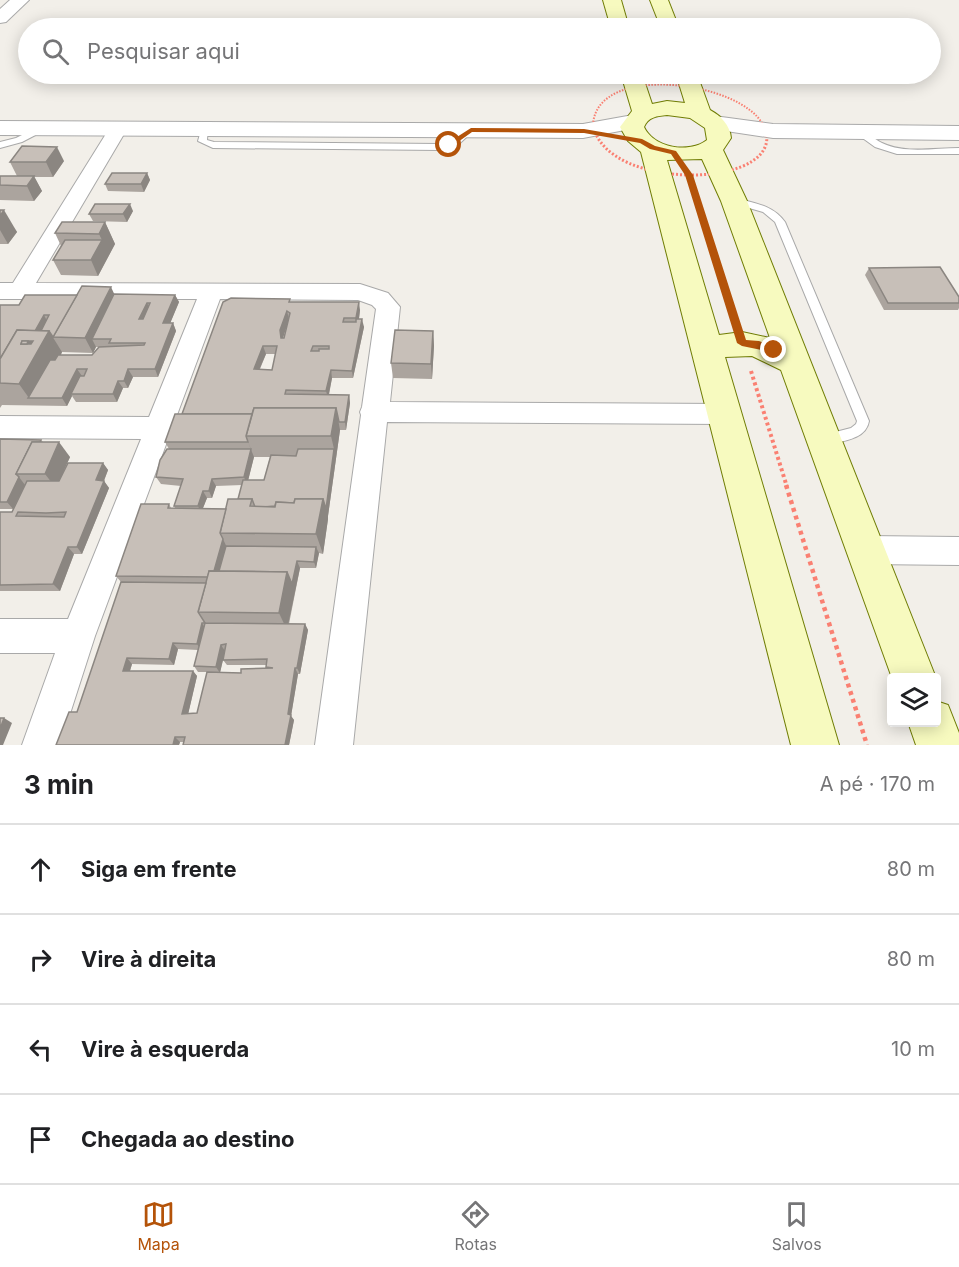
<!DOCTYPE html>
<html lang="pt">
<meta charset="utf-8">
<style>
body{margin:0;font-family:Inter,sans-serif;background:#f2f2f2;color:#202124}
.controls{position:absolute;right:18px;bottom:18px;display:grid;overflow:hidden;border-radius:6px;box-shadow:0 3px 15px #0003}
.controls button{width:54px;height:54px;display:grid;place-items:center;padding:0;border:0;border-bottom:2px solid #e0e0e0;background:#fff;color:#202124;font:30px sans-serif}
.stop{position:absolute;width:18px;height:18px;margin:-14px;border:4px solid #b45309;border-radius:50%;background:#fff}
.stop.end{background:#b45309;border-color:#fff;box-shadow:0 2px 6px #0008}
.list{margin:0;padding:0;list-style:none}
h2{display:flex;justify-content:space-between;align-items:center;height:78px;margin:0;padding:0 24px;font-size:26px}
h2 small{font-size:20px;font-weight:400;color:#757577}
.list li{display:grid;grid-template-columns:39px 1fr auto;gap:18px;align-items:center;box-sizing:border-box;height:90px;padding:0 24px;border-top:2px solid #e0e0e0}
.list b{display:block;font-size:22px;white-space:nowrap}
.list em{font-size:20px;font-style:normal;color:#757577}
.icon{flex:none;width:33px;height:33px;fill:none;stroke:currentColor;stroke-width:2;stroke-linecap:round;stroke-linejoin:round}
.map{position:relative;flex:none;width:959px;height:745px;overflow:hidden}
.search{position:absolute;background:#fff;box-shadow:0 3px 15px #0003;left:18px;right:18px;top:18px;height:66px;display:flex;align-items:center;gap:15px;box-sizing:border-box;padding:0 21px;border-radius:33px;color:#757577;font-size:22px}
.sheet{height:438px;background:#fff}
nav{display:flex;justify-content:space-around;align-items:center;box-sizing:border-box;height:84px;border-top:2px solid #e0e0e0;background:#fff;font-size:16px;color:#757577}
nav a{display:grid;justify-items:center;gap:3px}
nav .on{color:#b45309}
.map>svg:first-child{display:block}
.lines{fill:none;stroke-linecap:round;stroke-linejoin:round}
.service-casing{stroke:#a9a9a9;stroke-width:2}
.minor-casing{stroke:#a9a9a9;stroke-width:2}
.tertiary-casing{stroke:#a9a9a9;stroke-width:2}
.secondary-casing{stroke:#707d05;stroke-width:2}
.path-far3{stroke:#fa8072;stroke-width:2;stroke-dasharray:1.5 1.5;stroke-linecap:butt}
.path-far2{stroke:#fa8072;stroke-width:3;stroke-dasharray:2 2;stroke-linecap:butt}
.path-far1{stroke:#fa8072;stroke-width:4;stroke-dasharray:3 3;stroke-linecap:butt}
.path{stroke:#fa8072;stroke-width:4.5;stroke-dasharray:4 4;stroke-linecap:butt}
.service{fill:#fff;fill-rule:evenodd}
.minor{fill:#fff;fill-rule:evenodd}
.tertiary{fill:#fff;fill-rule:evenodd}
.secondary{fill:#f7fabf;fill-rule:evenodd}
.wall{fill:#aba49e;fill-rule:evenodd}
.shaded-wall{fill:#8b8681}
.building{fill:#c7bfb8;stroke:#8b8681;stroke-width:1.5;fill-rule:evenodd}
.route{fill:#b45309}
</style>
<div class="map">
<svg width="959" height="745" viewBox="0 0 959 745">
<rect width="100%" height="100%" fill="#f2efe9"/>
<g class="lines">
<defs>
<g id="service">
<path d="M42,125L46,128L45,130L22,142L0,148V142L16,138Z"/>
<path d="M202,127H208L207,140L214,142L439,144L453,140L467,128L474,130L459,144L440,150L213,148L198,141Z"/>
<path d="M857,130C867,130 873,139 882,143C904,154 935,148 959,148V154H897L875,147L857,134Z"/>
<path d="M735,198C754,203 773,205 785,222L869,421C866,440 841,441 825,445L820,444L819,440L820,436L851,428L856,424L857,421L775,222L763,212L732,203V199Z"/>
</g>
<g id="minor">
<path d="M118,124L124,125L127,129L36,283L360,284L388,293L400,307L390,402L725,404L734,407L738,414L734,421L725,424L387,422L353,745H315L361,415L360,412L362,407L376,309L372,305L358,300L220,299L95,636L60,745H22L55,653H0V619H68L141,439L0,438V416L149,417L197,299H0V283H13L109,129L112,125Z"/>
<path d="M867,536L959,537V565L867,564L856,560L851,550L856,540Z"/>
</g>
<g id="tertiary">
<path d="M10,0H29L6,22L0,23V9Z"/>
<path d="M633,115L641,117L644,122L641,127L583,138L0,135V121L583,124Z"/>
<path d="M714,116L773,124L959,126V140L773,138L706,128L703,123L706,118Z"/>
</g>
<g id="secondary">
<path d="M603,0H621L629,28H611Z"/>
<path d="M650,0H668L679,28H661Z"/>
<path d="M621,74H642L652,104L667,101L685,103L676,74H697L710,110C721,116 730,125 731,138L723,150L747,201L936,678H892L781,370L752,356L725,357L839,745H791L641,152L628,141L620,127L632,111ZM667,115L690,118L705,128L707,140C689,154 654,148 644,127C648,117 657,116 667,115ZM702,159L721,201L770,338L742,332L719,335L667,160Z"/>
<path d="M936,701L948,705L959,733V745H916L908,722H936Z"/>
</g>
</defs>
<use href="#service" class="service-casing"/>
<use href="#minor" class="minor-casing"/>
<use href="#tertiary" class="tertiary-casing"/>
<use href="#secondary" class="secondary-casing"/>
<path class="path-far3" d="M593,125C596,62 741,81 763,125"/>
<g class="path-far2">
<path d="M593,124C604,195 796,189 763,124"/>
<path d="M692,185L723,284"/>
</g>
<g class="path-far1">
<path d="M723,282L735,321"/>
<path d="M751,371L787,487"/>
</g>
<path class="path" d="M786,485L867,745"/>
<use href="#service" class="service"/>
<use href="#minor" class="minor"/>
<use href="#tertiary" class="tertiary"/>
<use href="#secondary" class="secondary"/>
</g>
<g class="wall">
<path d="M64,161L53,177H34L42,191L34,201L0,200V176H17L10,162Z"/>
<path d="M147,173L150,180L144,192L108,191L105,184Z"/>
<path d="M0,210L17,232L8,244H0Z"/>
<path d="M133,211L127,222L93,221L89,214Z"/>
<path d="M105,222L115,244L98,276L61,275L53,260L61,246L55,233Z"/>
<path d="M869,268L959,297V308L958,310H884L865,275Z"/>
<path d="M114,294L175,295L179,302L170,323H173L176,331L158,377H133L128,388H123L117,402H76L72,396L67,406L2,405L0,408V305H19L77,295ZM96,347H111L92,355H61L62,352L93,353Z"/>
<path d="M291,302L360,310L359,319L364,327L353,378H332L329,395H349L350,403L346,430H340L328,516V519L323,554L319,553L316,568H300L289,624H305L308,630L300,674H298L291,716L294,720L289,745H183L184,742H180L179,745H56L77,712L121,582L116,576L169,504L171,508H175L174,506L181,486L161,484L156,477L169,449L165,442L182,414ZM288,320L284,338H283ZM266,354H276L272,370L260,369ZM254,457H270L264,480H248ZM242,485L238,499L226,509L203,508L207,498H212L216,486ZM178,649L198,650L194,666L198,672H207L197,713L188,714L197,676L193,671H130L132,664L174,665ZM223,660L227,665H266L267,669L241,673L220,672Z"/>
<path d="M433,331L434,346L432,379L393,378L391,363Z"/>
<path d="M0,439L41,440L43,442L70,457L59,481L103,463L108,470L104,481L109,488L82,554H74L60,591H0V512H12L13,509H0Z"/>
</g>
<g class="shaded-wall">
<path d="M57,147L64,161L53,177L46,162Z"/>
<path d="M147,173L150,180L144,192L141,184Z"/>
<path d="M34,176L42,191L34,201L27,186Z"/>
<path d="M130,204L133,211L127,222L123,214Z"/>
<path d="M4,210L17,232L8,244L0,230V216Z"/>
<path d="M105,222L115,244L98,276L91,260L102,240L99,234Z"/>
<path d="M111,287L118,302L92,339L96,347L93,353L85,338Z"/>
<path d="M175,295L179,302L167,331L163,323Z"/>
<path d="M359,302L360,310L358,326L356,318Z"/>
<path d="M147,303L151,310L143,327L139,319Z"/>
<path d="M287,311L289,319L283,338H281L280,330Z"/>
<path d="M44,315L48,323L4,383Z"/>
<path d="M362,319L364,327L353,378L352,371Z"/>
<path d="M173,323L176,331L158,377L155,369Z"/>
<path d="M49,331L62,352L38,398H29L19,384Z"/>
<path d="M433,331L434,346L432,379L431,364Z"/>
<path d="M263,346L266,354L256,377L254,369Z"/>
<path d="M77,369L82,376L71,394L72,396L67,406L62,398Z"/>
<path d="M128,369L133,377L128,388L124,381Z"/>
<path d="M331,370L332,378L328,398L326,391Z"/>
<path d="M118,381L123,388L117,402L113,394Z"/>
<path d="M349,395L350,403L346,430L345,422Z"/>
<path d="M336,408L340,430L328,516V519L323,554L316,534L323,499L334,449L331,436Z"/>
<path d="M59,442L70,457L56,488L45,474Z"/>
<path d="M248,442L254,457L247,485L244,477L251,449Z"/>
<path d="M103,463L108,470L101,488L96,480Z"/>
<path d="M19,477L25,485L13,509L7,502Z"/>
<path d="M212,479L216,486L212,498L209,491Z"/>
<path d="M104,481L109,488L82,554L77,547Z"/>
<path d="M203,491L207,498L201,513L198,506Z"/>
<path d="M223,539L229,552L222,583L212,577Z"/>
<path d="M68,547L74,554L60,591L53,584Z"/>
<path d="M316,547L319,553L316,568L314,562Z"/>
<path d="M297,561L300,568L287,630L279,613L287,572Z"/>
<path d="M202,623L206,630L201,650L197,644Z"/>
<path d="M305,624L308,630L300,674L297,668Z"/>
<path d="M173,643L178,649L174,665L169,659Z"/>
<path d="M221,645L225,651L220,673L216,667Z"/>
<path d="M127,658L132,664L128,677L123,671Z"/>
<path d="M295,668L298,674L291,716L294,720L289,745H285L288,714Z"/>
<path d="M193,671L197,676L187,719L182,714Z"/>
<path d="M4,718L12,723L3,745H0V729Z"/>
<path d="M175,737L180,742L179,745H173Z"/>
</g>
<g class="building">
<path d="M22,146L57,147L46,162H10Z"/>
<path d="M112,173H147L141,184H105Z"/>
<path d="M0,176H34L27,186L0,185Z"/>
<path d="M95,204H130L123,214H89Z"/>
<path d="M0,210H4L0,216Z"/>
<path d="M62,222H105L99,234L55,233Z"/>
<path d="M65,240H102L91,260H53Z"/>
<path d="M940,267L959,297V303H888L869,268Z"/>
<path d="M82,286L111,287L85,338L53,337Z"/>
<path d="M114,294L175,295L163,323H173L155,369H128L124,381H118L113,394H71L80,376H84L87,369H77L62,398H28L50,360H55L58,355H92L99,347L144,345L145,343H109L111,339H92ZM147,303H150L143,319H139Z"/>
<path d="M25,295H77L53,337L49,331H41L49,315H44L35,331L17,330L0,359V305H19Z"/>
<path d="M231,298L290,299L289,302H359L356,318H344L343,322H356V319H362L352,371L331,370L326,391L286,390L285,394L349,395L345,422H339L336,408H254L252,414H182L223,302ZM287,311L290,313L284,338H281L280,330ZM263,346H277L272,370L254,369ZM313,346H329V349H319V351H311Z"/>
<path d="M17,330L49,331L19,384L0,383V359ZM22,341H33L31,344H21Z"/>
<path d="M395,330L433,331L431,364L391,363Z"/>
<path d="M22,341H28L27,344H21Z"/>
<path d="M254,408H336L331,436H246Z"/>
<path d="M175,414H252L246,436L248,442H165Z"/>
<path d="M0,439L41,440L40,442H32L16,474L19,477L7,502H0Z"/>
<path d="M32,442H59L45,474H16Z"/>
<path d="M167,449H251L244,477L212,479L209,491H203L198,506H174L183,479L156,477L160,460Z"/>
<path d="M298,449H334L326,509L323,499H295L294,503L276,502L275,506L263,507H255L252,499H238L243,480H264L271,455L296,456Z"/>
<path d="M68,463H103L96,480L104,481L77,547H68L53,584L0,585V512H12L27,481H59ZM18,512L46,513L66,512L64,517L16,516Z"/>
<path d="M228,499H252L250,506L275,507L276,502L294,503L295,499H323L316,534L220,533Z"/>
<path d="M141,504H169L168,508L226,509L220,533L223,539L214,571H209L208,577L116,576Z"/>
<path d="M226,546L316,547L314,562L297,561L292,584L287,572L219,571Z"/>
<path d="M209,571L287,572L279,613L198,612Z"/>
<path d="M121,582L206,583L198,612L205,623L305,624L297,668H295L288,714L291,715L285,745H183L185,737H175L173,745H56L69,712H77ZM202,623H205L194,666L216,667L221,645L226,644L223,660L267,659L266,667L273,668L241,669V673L207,672L197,713L182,714L193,671H123L127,658L169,659L173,643L197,644Z"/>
<path d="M0,718H4L0,729Z"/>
</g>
<path class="route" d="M471,128L584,129L642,139L655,146L676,151L693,175L746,340L759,341L777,348V353L742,346L737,343L685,175L671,154L650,149L640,143L584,133L472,132L451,147H446V144Z"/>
</svg>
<div class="controls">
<button><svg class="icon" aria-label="layers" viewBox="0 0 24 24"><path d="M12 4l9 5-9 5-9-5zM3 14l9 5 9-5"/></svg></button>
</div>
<div class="stop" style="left:449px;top:145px"></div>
<div class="stop end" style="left:774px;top:350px"></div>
<div class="search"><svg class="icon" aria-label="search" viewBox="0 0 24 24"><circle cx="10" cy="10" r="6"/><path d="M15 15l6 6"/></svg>Pesquisar aqui</div>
</div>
<section class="sheet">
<h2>3 min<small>A pé · 170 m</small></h2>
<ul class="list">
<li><svg class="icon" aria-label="ahead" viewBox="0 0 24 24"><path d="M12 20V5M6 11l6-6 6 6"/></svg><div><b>Siga em frente</b></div><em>80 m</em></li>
<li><svg class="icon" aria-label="right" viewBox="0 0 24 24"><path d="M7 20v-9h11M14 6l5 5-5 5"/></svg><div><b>Vire à direita</b></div><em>80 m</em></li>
<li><svg class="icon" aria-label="left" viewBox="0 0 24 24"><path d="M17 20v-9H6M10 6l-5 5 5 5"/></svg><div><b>Vire à esquerda</b></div><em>10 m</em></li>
<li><svg class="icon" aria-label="arrive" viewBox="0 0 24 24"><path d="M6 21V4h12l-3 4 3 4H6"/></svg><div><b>Chegada ao destino</b></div></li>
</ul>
</section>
<nav>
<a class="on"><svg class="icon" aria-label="map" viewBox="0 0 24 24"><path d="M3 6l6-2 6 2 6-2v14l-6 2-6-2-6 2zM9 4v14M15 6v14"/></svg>Mapa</a>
<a><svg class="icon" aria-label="directions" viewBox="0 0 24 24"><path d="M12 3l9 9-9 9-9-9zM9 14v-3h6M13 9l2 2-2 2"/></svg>Rotas</a>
<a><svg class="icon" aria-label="saved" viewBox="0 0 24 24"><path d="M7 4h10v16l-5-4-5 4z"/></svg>Salvos</a>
</nav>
